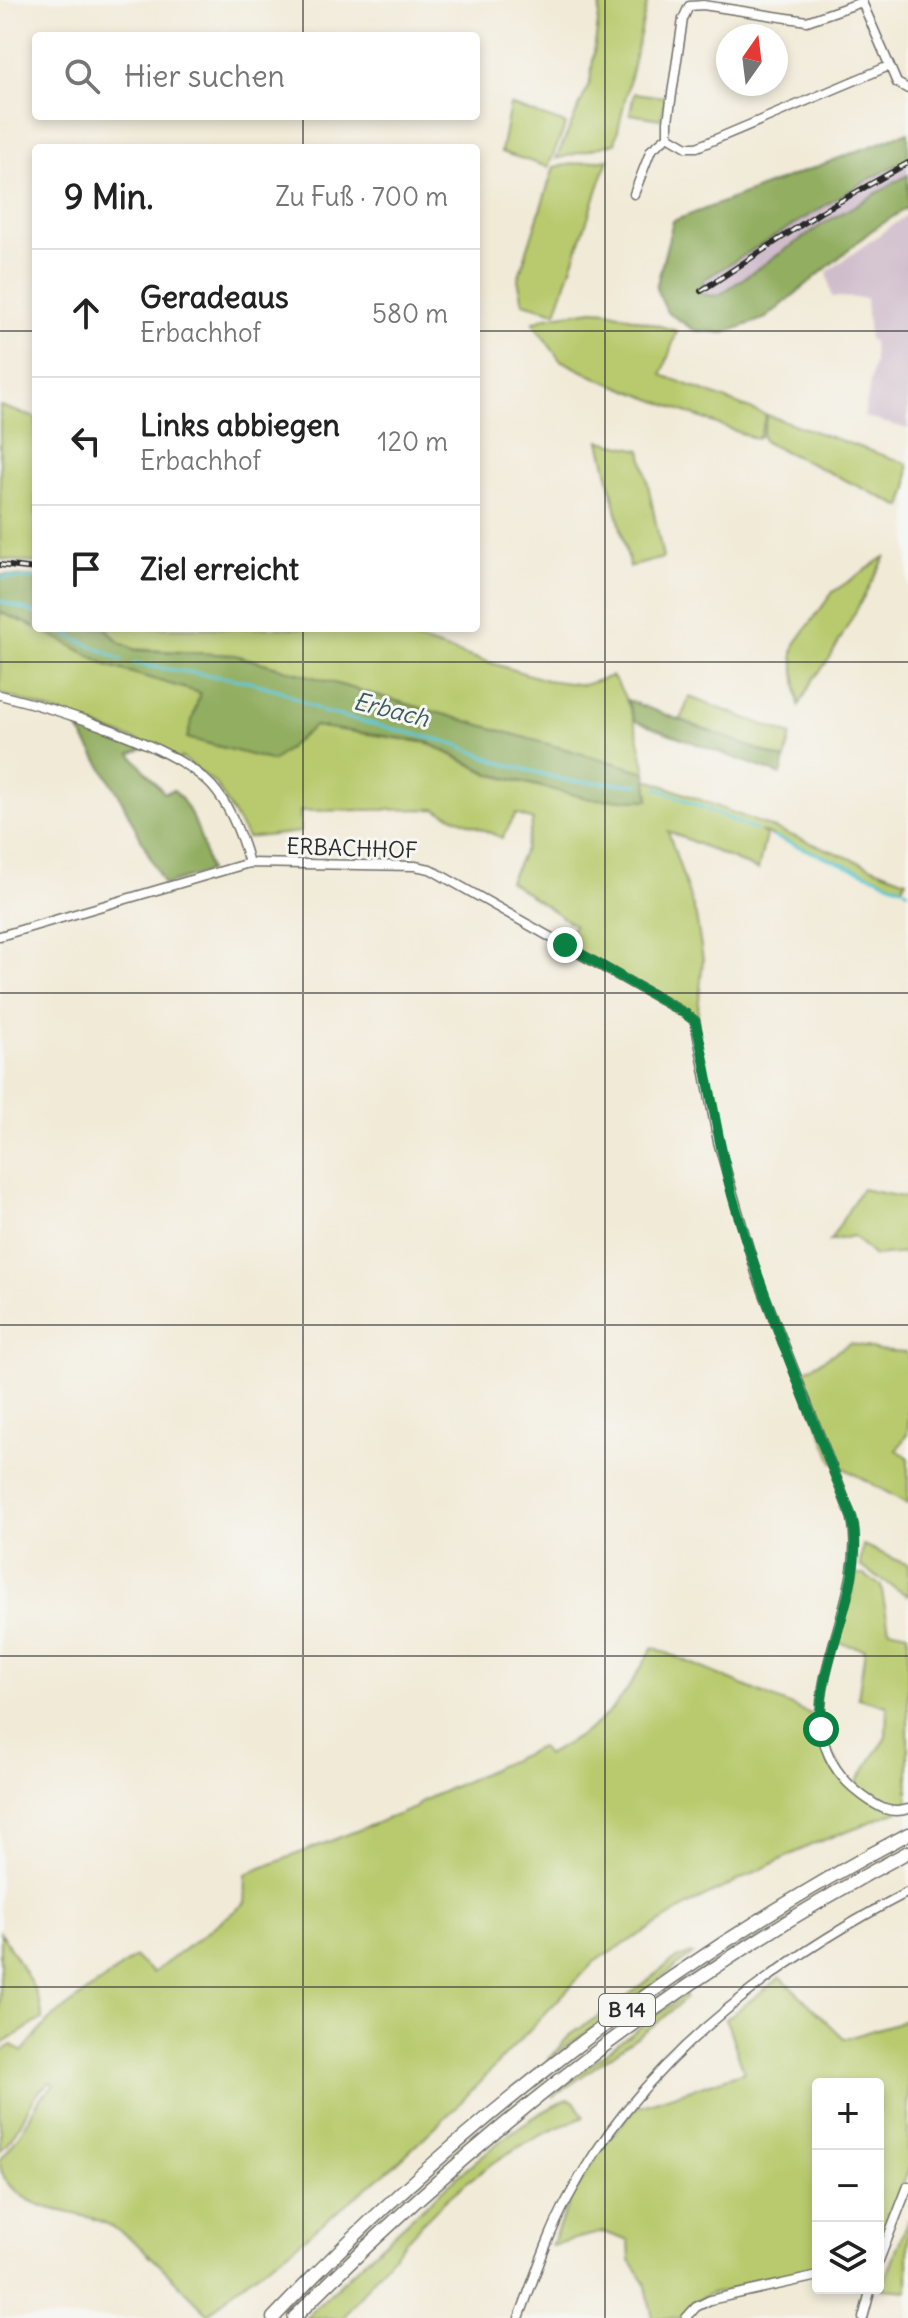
<!DOCTYPE html>
<html lang="de">
<meta charset="utf-8">
<style>
body{margin:0;font-family:Delius,sans-serif;background:#f2f2f2;color:#222}
.controls{position:absolute;right:24px;bottom:24px;display:grid;overflow:hidden;border-radius:8px;box-shadow:0 4px 12px #0003}
.controls button{width:72px;height:72px;display:grid;place-items:center;padding:0;border:0;border-bottom:2px solid #e0e0e0;background:#fff;color:#222;font:40px sans-serif}
.compass{position:absolute;left:716px;top:24px;width:72px;height:72px;border-radius:50%;background:#fff;box-shadow:0 4px 12px #0003;rotate:14deg}
.stop{position:absolute;width:24px;height:24px;margin:-18px;border:6px solid #0b8043;border-radius:50%;background:#fff}
.stop.end{background:#0b8043;border-color:#fff;box-shadow:0 2px 8px #0008}
.list{margin:0;padding:0;list-style:none}
h2{display:flex;justify-content:space-between;align-items:center;height:104px;margin:0;padding:0 32px;font-size:34px}
h2 small{font-size:26px;font-weight:400;color:#767676}
.list li{display:grid;grid-template-columns:52px 1fr auto;gap:24px;align-items:center;box-sizing:border-box;height:128px;padding:0 32px;border-top:2px solid #e0e0e0}
.list b{display:block;font-size:30px;white-space:nowrap}
.list p{margin:0;font-size:26px;white-space:nowrap;color:#767676}
.list em{font-size:26px;font-style:normal;color:#767676}
.icon{flex:none;width:44px;height:44px;fill:none;stroke:currentColor;stroke-width:2;stroke-linecap:round;stroke-linejoin:round}
.map{position:relative;flex:none;width:908px;height:2318px;overflow:hidden}
.search{position:absolute;background:#fff;box-shadow:0 4px 12px #0003;left:32px;top:32px;width:448px;height:88px;display:flex;align-items:center;gap:20px;box-sizing:border-box;padding:0 28px;border-radius:8px;color:#767676;font-size:30px}
.panel{position:absolute;background:#fff;box-shadow:0 4px 12px #0003;left:32px;top:144px;width:448px;height:488px;border-radius:8px}
.map>svg:first-child{display:block}
.industrial{fill:#d0bdcc}
.green{fill:#b8ca6d;stroke:#727a4c;stroke-width:2}
.forest{fill:#92ae60;stroke:#5e6c46;stroke-width:2}
.lines{fill:none;stroke-linecap:round;stroke-linejoin:round}
.stream{stroke:#5cc7d7;stroke-width:3}
.minor-casing{stroke:#706e67;stroke-width:11}
.highway-casing{stroke:#706e67;stroke-width:15}
.minor{stroke:#fff;stroke-width:8}
.highway{stroke:#fff;stroke-width:12}
.rail-casing{stroke:#2b2b2b;stroke-width:6}
.rail{stroke:#f6f6f2;stroke-width:3;stroke-dasharray:9;stroke-linecap:butt}
.route{stroke:#0b8043;stroke-width:10}
.grid{fill:none;stroke:#2b2b2b;stroke-width:2;stroke-opacity:0.55}
.labels{text-anchor:middle;stroke-width:6;stroke-linejoin:round;paint-order:stroke}
.shield{fill:#f6f6f2;stroke:#686867;stroke-width:2}
.shield-label{font-size:20px;font-weight:bold;fill:#2b2b2b}
.street-label{font-size:22px;fill:#2b2b2b;stroke:#f6f6f2}
.water-label{font-size:24px;font-style:italic;fill:#3a5a5f;stroke:#f6f6f2}
</style>
<div class="map">
<svg width="908" height="2318" viewBox="0 0 908 2318">
<rect width="100%" height="100%" fill="#f6f6f2"/>
<filter id="ink" filterUnits="userSpaceOnUse"><feTurbulence type="fractalNoise" baseFrequency=".0125" numOctaves="2"/><feDisplacementMap in="SourceGraphic" scale="16" xChannelSelector="R" yChannelSelector="G"/><feConvolveMatrix kernelMatrix="1 2 1 2 8 2 1 2 1" color-interpolation-filters="sRGB"/></filter>
<filter id="wash" filterUnits="userSpaceOnUse"><feTurbulence type="fractalNoise" baseFrequency=".006" numOctaves="4" result="noise"/><feDisplacementMap in="SourceGraphic" scale="32" xChannelSelector="R" yChannelSelector="G"/><feGaussianBlur stdDeviation="1.8" result="paint"/><feColorMatrix in="noise" values="0 0 0 0 0 0 0 0 0 0 0 0 0 0 0 0 0 1.4 0 .05"/><feComposite in="paint" operator="in"/></filter>
<g filter="url(#wash)">
<rect width="100%" height="100%" fill="#f1ead7"/>
<g class="industrial">
<path d="M908,159V175L823,224L719,295L711,297L703,294L701,287L705,279L712,273L862,183Z"/>
<path d="M908,214V429L864,417L874,361L873,341L869,340L866,298L832,297L827,272Z"/>
</g>
<g class="green">
<path d="M601,0H648L615,143L556,159L590,82Z"/>
<path d="M634,93L665,97L661,119L630,114Z"/>
<path d="M510,105L566,124L548,167L501,152Z"/>
<path d="M608,159L556,312L523,303L518,279L554,167Z"/>
<path d="M593,310L608,311L677,331L662,375L766,415L759,437L756,439L599,379L560,360L533,323L546,317Z"/>
<path d="M0,406L36,418V563L0,559Z"/>
<path d="M767,415L908,464V488L902,507L765,442L762,436Z"/>
<path d="M600,441L641,450L663,558L630,567Z"/>
<path d="M886,556L830,658L813,680L799,706L793,654L795,644L833,592Z"/>
<path d="M0,612L61,639L109,666L200,693L187,738L273,761L314,726L427,743L491,775L591,799L649,800L647,779L906,880L902,887L760,831L766,835L758,870L668,831L696,916L703,960L697,1020L563,943L574,925L509,881L525,849L533,820L516,814L502,838L436,809L300,811V832L247,838L216,784L181,757L179,761L141,742L0,693Z"/>
<path d="M106,628H378L546,680L584,685L612,676C633,703 639,739 646,772L235,655L134,649L119,642Z"/>
<path d="M689,697L791,735L785,760L681,720Z"/>
<path d="M861,1189L908,1198V1253L874,1256L853,1236L830,1241Z"/>
<path d="M850,1343L878,1350L905,1352L908,1356V1432L897,1450L908,1457V1504L833,1462L799,1375Z"/>
<path d="M863,1545L908,1565V1596L860,1566Z"/>
<path d="M857,1575H864L881,1586L889,1629L908,1633V1807L811,1845L696,1901L594,1962L456,2107L396,2164L291,2249L235,2289L209,2314C181,2288 145,2245 113,2227C80,2208 39,2216 12,2187C3,2177 0,2173 0,2160L19,2135L41,2097L54,2085L51,2082C33,2091 27,2114 16,2130C12,2138 6,2144 0,2151V2052L12,2045L22,2052L49,2020L135,1957L153,1973L245,1903L246,1874L415,1808L420,1802L540,1747L546,1755C607,1723 619,1707 653,1647L820,1718L823,1740L853,1788L886,1737L887,1706L858,1698L865,1649L838,1643Z"/>
<path d="M0,1932C13,1954 43,1994 42,2019L0,2045Z"/>
<path d="M690,1953L693,1954L548,2060L569,2036L622,2000L624,2002L623,1999L671,1962Z"/>
<path d="M781,1977L845,2039L908,2019V2170L878,2251V2084H818V2272L710,2294L690,2304L682,2318H653L645,2282L630,2260L629,2241L603,2232L551,2245L571,2198L605,2144L636,2107L744,2072L726,2019Z"/>
<path d="M685,1994L686,1998L658,2022L553,2097L567,2082Z"/>
<path d="M568,2099L574,2101L584,2117C472,2158 413,2226 343,2318H306C349,2274 394,2233 440,2192C480,2157 519,2121 568,2099Z"/>
<path d="M908,2219V2291L882,2289Z"/>
</g>
<g class="forest">
<path d="M908,132V159L862,183L705,279L701,287L703,294L711,296L719,295L823,224L908,175V207L871,231L766,318L724,333L694,330L667,312L656,288L673,221Z"/>
<path d="M0,575L36,578V627L0,612Z"/>
<path d="M38,628H105L119,642L134,650L235,655L646,772L649,800L591,799L491,774L427,742L314,726L273,761L187,738L200,693L109,666Z"/>
<path d="M627,700L785,760L781,775L635,721Z"/>
<path d="M73,721L102,729L143,749L131,754L164,793L174,790C196,813 202,841 209,871L164,885L118,793Z"/>
</g>
<g class="lines">
<g class="stream">
<path d="M0,577L36,579"/>
<path d="M0,601L36,613"/>
<path d="M58,628L74,638L122,660"/>
<path d="M134,664L247,681L281,691L323,712L452,743L501,763L569,781L640,785"/>
<path d="M657,788L755,830"/>
<path d="M774,837L901,887"/>
<path d="M905,889L908,891"/>
</g>
</g>
</g>
<g filter="url(#ink)">
<g class="lines">
<defs>
<g id="minor">
<path d="M862,2L897,83L908,89"/>
<path d="M668,136V121L683,19L689,6L703,5L807,21L862,2"/>
<path d="M668,136L687,147H697L889,66"/>
<path d="M634,194L651,150L668,136"/>
<path d="M0,695C56,709 173,744 212,786C230,806 242,838 249,863"/>
<path d="M0,936L249,863L415,866L430,869L686,1014L695,1021L718,1142L756,1273L852,1518C872,1610 764,1724 863,1796C878,1807 890,1815 908,1809"/>
<path d="M878,2263L908,2186"/>
<path d="M519,2318C534,2279 547,2237 567,2200C640,2061 771,1963 908,1892"/>
<path d="M686,2318L696,2307L710,2300L818,2276"/>
<path d="M863,2318L871,2288"/>
</g>
<g id="highway">
<path d="M273,2318C456,2125 673,1959 908,1834"/>
<path d="M294,2318C475,2134 680,1974 908,1852"/>
</g>
</defs>
<use href="#minor" class="minor-casing"/>
<use href="#highway" class="highway-casing"/>
<use href="#minor" class="minor"/>
<use href="#highway" class="highway"/>
<defs>
<g id="rail">
<path d="M701,291L819,213L908,163"/>
<path d="M0,565L36,569"/>
</g>
</defs>
<use href="#rail" class="rail-casing"/>
<use href="#rail" class="rail"/>
</g>
</g>
<g class="lines" filter="url(#ink)">
<path class="route" d="M565,945L686,1014L695,1021C711,1082 717,1145 735,1205C767,1312 812,1415 852,1518C868,1587 815,1658 821,1729"/>
</g>
<path class="grid" d="M303,0V36M605,0V2318M303,116V148M0,331H36M476,331H908M303,628V2318M0,662H908M0,993H908M0,1325H908M0,1656H908M0,1987H908"/>
<g class="labels">
<rect class="shield" x="599" y="1994" width="56" height="32" rx="6"/>
<g class="shield-label">
<text x="627" y="2017">B 14</text>
</g>
<g class="street-label">
<text transform="translate(352 848) rotate(2)" y="8">ERBACHHOF</text>
</g>
<g class="water-label">
<text transform="translate(391 710) rotate(14)" y="8">Erbach</text>
</g>
</g>
</svg>
<div class="controls">
<button>+</button>
<button>−</button>
<button><svg class="icon" aria-label="layers" viewBox="0 0 24 24"><path d="M12 4l9 5-9 5-9-5zM3 14l9 5 9-5"/></svg></button>
</div>
<svg class="compass" viewBox="-18 -18 36 36"><path d="M0-13l5 13h-10z" fill="#e53935"/><path d="M0 13l5-13h-10z" fill="#767676"/></svg>
<div class="stop" style="left:821px;top:1729px"></div>
<div class="stop end" style="left:565px;top:945px"></div>
<div class="search"><svg class="icon" aria-label="search" viewBox="0 0 24 24"><circle cx="10" cy="10" r="6"/><path d="M15 15l6 6"/></svg>Hier suchen</div>
<section class="panel">
<h2>9 Min.<small>Zu Fuß · 700 m</small></h2>
<ul class="list">
<li><svg class="icon" aria-label="ahead" viewBox="0 0 24 24"><path d="M12 20V5M6 11l6-6 6 6"/></svg><div><b>Geradeaus</b><p>Erbachhof</p></div><em>580 m</em></li>
<li><svg class="icon" aria-label="left" viewBox="0 0 24 24"><path d="M17 20v-9H6M10 6l-5 5 5 5"/></svg><div><b>Links abbiegen</b><p>Erbachhof</p></div><em>120 m</em></li>
<li><svg class="icon" aria-label="arrive" viewBox="0 0 24 24"><path d="M6 21V4h12l-3 4 3 4H6"/></svg><div><b>Ziel erreicht</b></div></li>
</ul>
</section>
</div>
